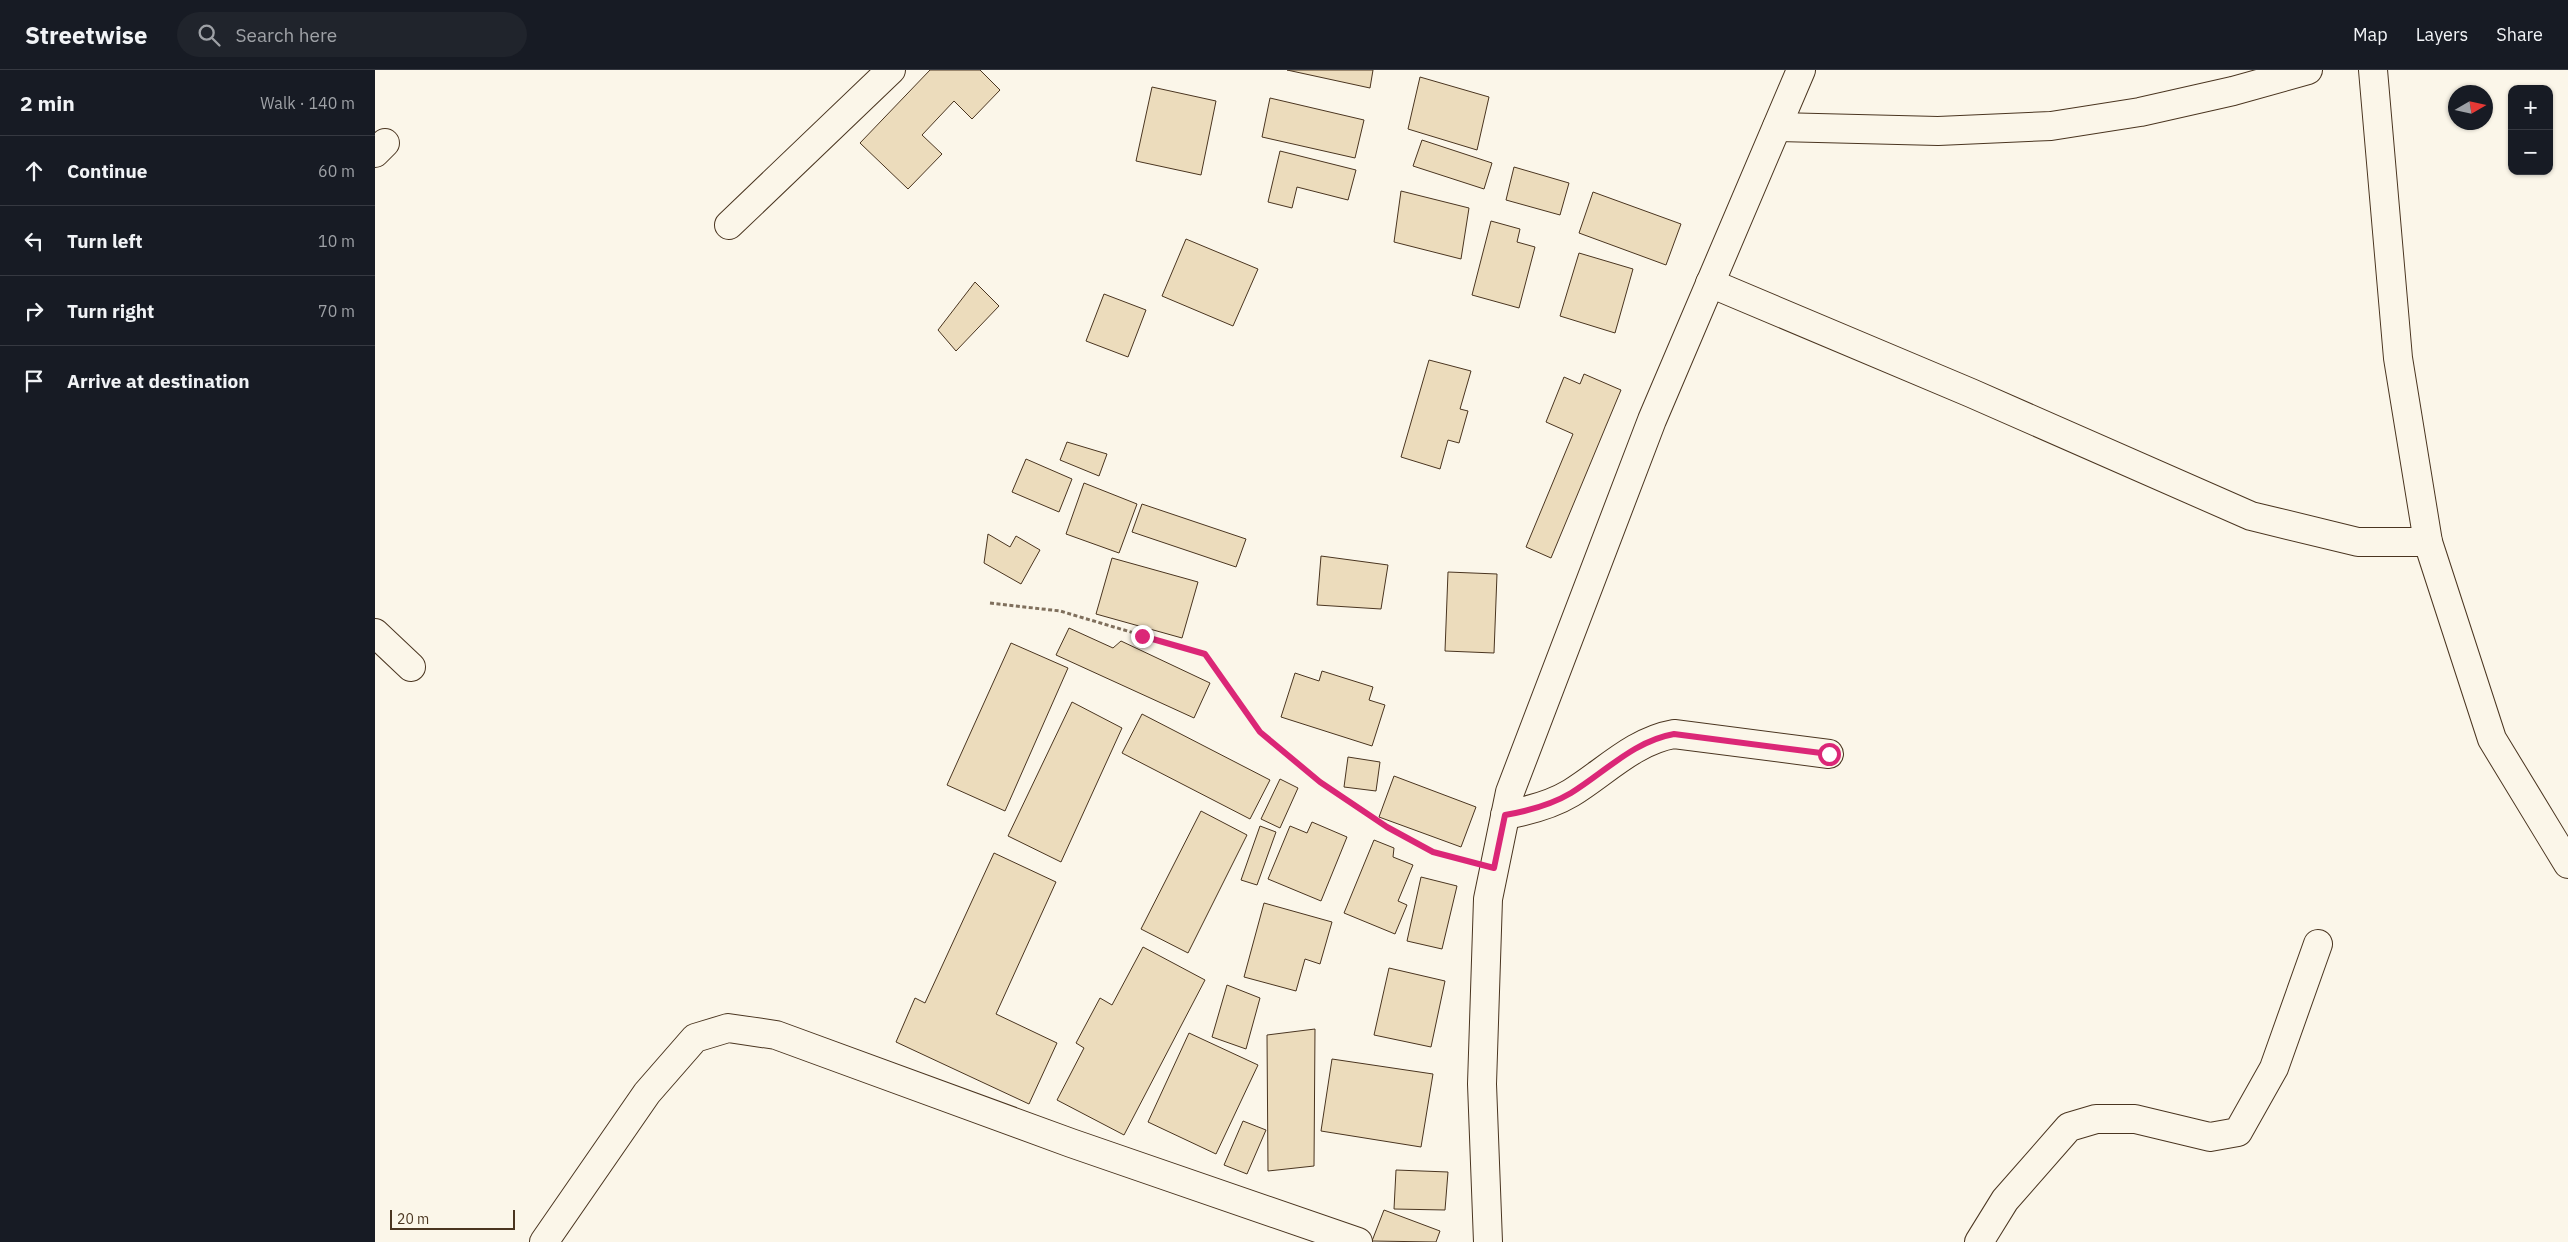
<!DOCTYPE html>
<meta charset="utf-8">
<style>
body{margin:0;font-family:"IBM Plex Sans",sans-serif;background:#20242c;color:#f1f3f6}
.controls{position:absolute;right:15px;top:15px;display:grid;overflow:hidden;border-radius:10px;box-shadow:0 1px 4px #0004}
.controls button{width:45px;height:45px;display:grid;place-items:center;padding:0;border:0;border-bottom:1px solid #363941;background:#171b24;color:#f1f3f6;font:25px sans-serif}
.compass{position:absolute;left:2073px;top:15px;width:45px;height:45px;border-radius:50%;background:#171b24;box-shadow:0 1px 4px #0004;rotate:81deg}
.scale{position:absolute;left:15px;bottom:12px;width:125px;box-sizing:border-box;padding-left:5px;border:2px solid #4a3520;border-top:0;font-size:14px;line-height:18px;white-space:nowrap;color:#4a3520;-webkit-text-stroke:4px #fbf6e9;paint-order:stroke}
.stop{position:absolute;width:15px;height:15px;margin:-11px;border:4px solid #db2777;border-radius:50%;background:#fff}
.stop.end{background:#db2777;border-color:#fff;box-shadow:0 1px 5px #0008}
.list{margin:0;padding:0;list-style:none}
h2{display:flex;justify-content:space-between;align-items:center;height:65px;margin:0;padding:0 20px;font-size:21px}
h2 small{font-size:16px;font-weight:400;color:#9ea1a6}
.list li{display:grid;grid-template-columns:32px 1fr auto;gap:15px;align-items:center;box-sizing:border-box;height:70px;padding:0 20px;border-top:1px solid #363941}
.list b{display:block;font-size:19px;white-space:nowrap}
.list em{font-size:16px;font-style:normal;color:#9ea1a6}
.icon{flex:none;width:28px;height:28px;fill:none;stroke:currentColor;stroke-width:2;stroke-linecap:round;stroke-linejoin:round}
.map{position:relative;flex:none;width:2193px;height:1172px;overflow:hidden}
header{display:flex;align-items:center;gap:30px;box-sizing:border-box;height:70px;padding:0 25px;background:#171b24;border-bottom:1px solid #363941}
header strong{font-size:24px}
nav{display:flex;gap:28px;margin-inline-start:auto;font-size:18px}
.search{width:350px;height:45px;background:#20242c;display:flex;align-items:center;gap:12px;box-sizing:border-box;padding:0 18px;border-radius:28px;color:#9ea1a6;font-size:19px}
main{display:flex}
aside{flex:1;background:#171b24}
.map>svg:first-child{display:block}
.building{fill:#ecdcbc;stroke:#4a3520}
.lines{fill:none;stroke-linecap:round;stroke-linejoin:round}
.minor-casing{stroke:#4a3520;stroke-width:30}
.path{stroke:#7f6f5c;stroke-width:3;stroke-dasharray:4 2.5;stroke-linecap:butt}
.minor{stroke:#fbf6e9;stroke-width:28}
.route{stroke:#db2777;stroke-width:6}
</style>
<header>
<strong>Streetwise</strong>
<div class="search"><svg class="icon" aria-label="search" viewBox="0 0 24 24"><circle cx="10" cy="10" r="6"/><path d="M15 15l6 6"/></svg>Search here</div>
<nav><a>Map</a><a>Layers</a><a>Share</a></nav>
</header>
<main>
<aside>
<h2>2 min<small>Walk · 140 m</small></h2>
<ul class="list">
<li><svg class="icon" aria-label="ahead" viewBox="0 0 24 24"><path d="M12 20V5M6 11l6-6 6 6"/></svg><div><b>Continue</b></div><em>60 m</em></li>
<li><svg class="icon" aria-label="left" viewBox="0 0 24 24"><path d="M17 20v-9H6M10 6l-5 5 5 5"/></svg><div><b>Turn left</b></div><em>10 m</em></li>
<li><svg class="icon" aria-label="right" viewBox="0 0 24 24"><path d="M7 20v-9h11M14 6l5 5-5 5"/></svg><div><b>Turn right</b></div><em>70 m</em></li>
<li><svg class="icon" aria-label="arrive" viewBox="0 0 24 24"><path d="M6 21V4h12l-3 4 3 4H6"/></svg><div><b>Arrive at destination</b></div></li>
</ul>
</aside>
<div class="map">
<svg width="2193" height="1172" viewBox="0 0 2193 1172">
<rect width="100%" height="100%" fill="#fbf6e9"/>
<g class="building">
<path d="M555,0H605L625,20L597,49L579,31L547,65L567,84L533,119L485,73Z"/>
<path d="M912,0H998L995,18Z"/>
<path d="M1045,7L1114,27L1102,80L1033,59Z"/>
<path d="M777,17L841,31L826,105L761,91Z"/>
<path d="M895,28L989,50L980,88L887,67Z"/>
<path d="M1047,70L1117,93L1109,119L1038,96Z"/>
<path d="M905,81L981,100L973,130L922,117L917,138L893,132Z"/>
<path d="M1139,97L1194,113L1185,145L1131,130Z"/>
<path d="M1026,121L1094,138L1086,189L1019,172Z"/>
<path d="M1218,122L1306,154L1291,195L1204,163Z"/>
<path d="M1116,151L1145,159L1142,172L1160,177L1144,238L1097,225Z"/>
<path d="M811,169L883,199L858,256L787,226Z"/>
<path d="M1204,183L1258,199L1240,263L1185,246Z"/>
<path d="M600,212L624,236L581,281L563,260Z"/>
<path d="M729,224L771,240L753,287L711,271Z"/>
<path d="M1054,290L1096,301L1085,339L1093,341L1084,373L1073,370L1065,399L1026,387Z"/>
<path d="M1209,304L1246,320L1176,488L1151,477L1198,364L1171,352L1189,307L1205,314Z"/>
<path d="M692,372L732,384L724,406L685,390Z"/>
<path d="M651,389L697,409L684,442L637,422Z"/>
<path d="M709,413L762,434L744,483L691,464Z"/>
<path d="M767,434L871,469L861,497L757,462Z"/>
<path d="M613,464L635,477L641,466L665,480L646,514L609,493Z"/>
<path d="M946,486L1013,495L1006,539L942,535Z"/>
<path d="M737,488L823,512L807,568L721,544Z"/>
<path d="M1073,502L1122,504L1119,583L1070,581Z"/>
<path d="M694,558L738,578L746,571L835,613L819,648L681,585Z"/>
<path d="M636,573L693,598L630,741L572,715Z"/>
<path d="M947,601L998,617L994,630L1010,635L997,676L906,647L920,603L944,611Z"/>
<path d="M697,632L747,658L686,792L633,766Z"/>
<path d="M767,644L895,710L875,749L747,683Z"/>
<path d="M973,687L1005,692L1001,721L969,717Z"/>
<path d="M1019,706L1101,737L1086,777L1004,747Z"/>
<path d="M905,709L923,718L905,758L886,749Z"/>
<path d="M826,741L872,765L813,883L766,859Z"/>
<path d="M937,752L972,767L946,831L893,809L915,756L932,763Z"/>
<path d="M885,756L901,762L882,815L866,810Z"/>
<path d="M999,770L1019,778L1018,787L1038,795L1023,831L1032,835L1020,864L969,843Z"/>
<path d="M619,783L681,812L621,944L682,973L654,1034L521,972L540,928L550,933Z"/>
<path d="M1046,807L1082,816L1067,879L1032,871Z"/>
<path d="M889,833L957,852L945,894L930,889L921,921L869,907Z"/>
<path d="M768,877L830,910L749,1065L682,1030L709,978L701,973L725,928L737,935Z"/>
<path d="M1014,898L1070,911L1056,977L999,965Z"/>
<path d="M852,915L885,928L871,979L837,967Z"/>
<path d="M940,959L939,1096L893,1101L892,965Z"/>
<path d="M814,963L883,995L841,1084L773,1052Z"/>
<path d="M957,989L1058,1004L1046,1077L946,1061Z"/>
<path d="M868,1051L891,1060L872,1104L849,1095Z"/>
<path d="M1021,1100L1073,1102L1070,1140L1019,1139Z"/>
<path d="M1009,1140L1065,1161L1061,1172L997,1171Z"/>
</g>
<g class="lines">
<defs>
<g id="minor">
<path d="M1998,0L2023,288L2053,472L2117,669L2193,794"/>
<path d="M1402,57L1563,61L1676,56L1765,42L1858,21L1933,0"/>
<path d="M0,83L10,73"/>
<path d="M354,155L516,0"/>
<path d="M1335,213L1596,323L1876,446L1983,472H2053"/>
<path d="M0,563L36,597"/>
<path d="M1130,745C1153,741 1176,735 1196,723C1230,702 1259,671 1299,664L1454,684"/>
<path d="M169,1172L272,1023L320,968L353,958L401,965L696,1073L983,1172"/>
<path d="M1113,1172L1107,1014L1113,829L1135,722L1277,350L1426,0"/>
<path d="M1604,1172L1630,1130L1694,1057L1721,1049H1760L1835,1067L1863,1062L1899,998L1943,874"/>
</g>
</defs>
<use href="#minor" class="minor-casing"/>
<path class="path" d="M615,533L685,541L830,584L885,662L945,712L1011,757L1057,782L1084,789"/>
<use href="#minor" class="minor"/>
</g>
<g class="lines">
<path class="route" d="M767,566L830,584L885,662L945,712L1012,757L1058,782L1119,798L1130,745C1153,741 1176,735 1196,723C1230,702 1259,671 1299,664L1454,684"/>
</g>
</svg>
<div class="controls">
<button>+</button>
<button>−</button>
</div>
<svg class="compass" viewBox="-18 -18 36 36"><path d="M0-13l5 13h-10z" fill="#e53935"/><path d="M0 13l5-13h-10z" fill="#9ea1a6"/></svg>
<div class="scale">20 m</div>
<div class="stop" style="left:1454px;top:684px"></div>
<div class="stop end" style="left:767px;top:566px"></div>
</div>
</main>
